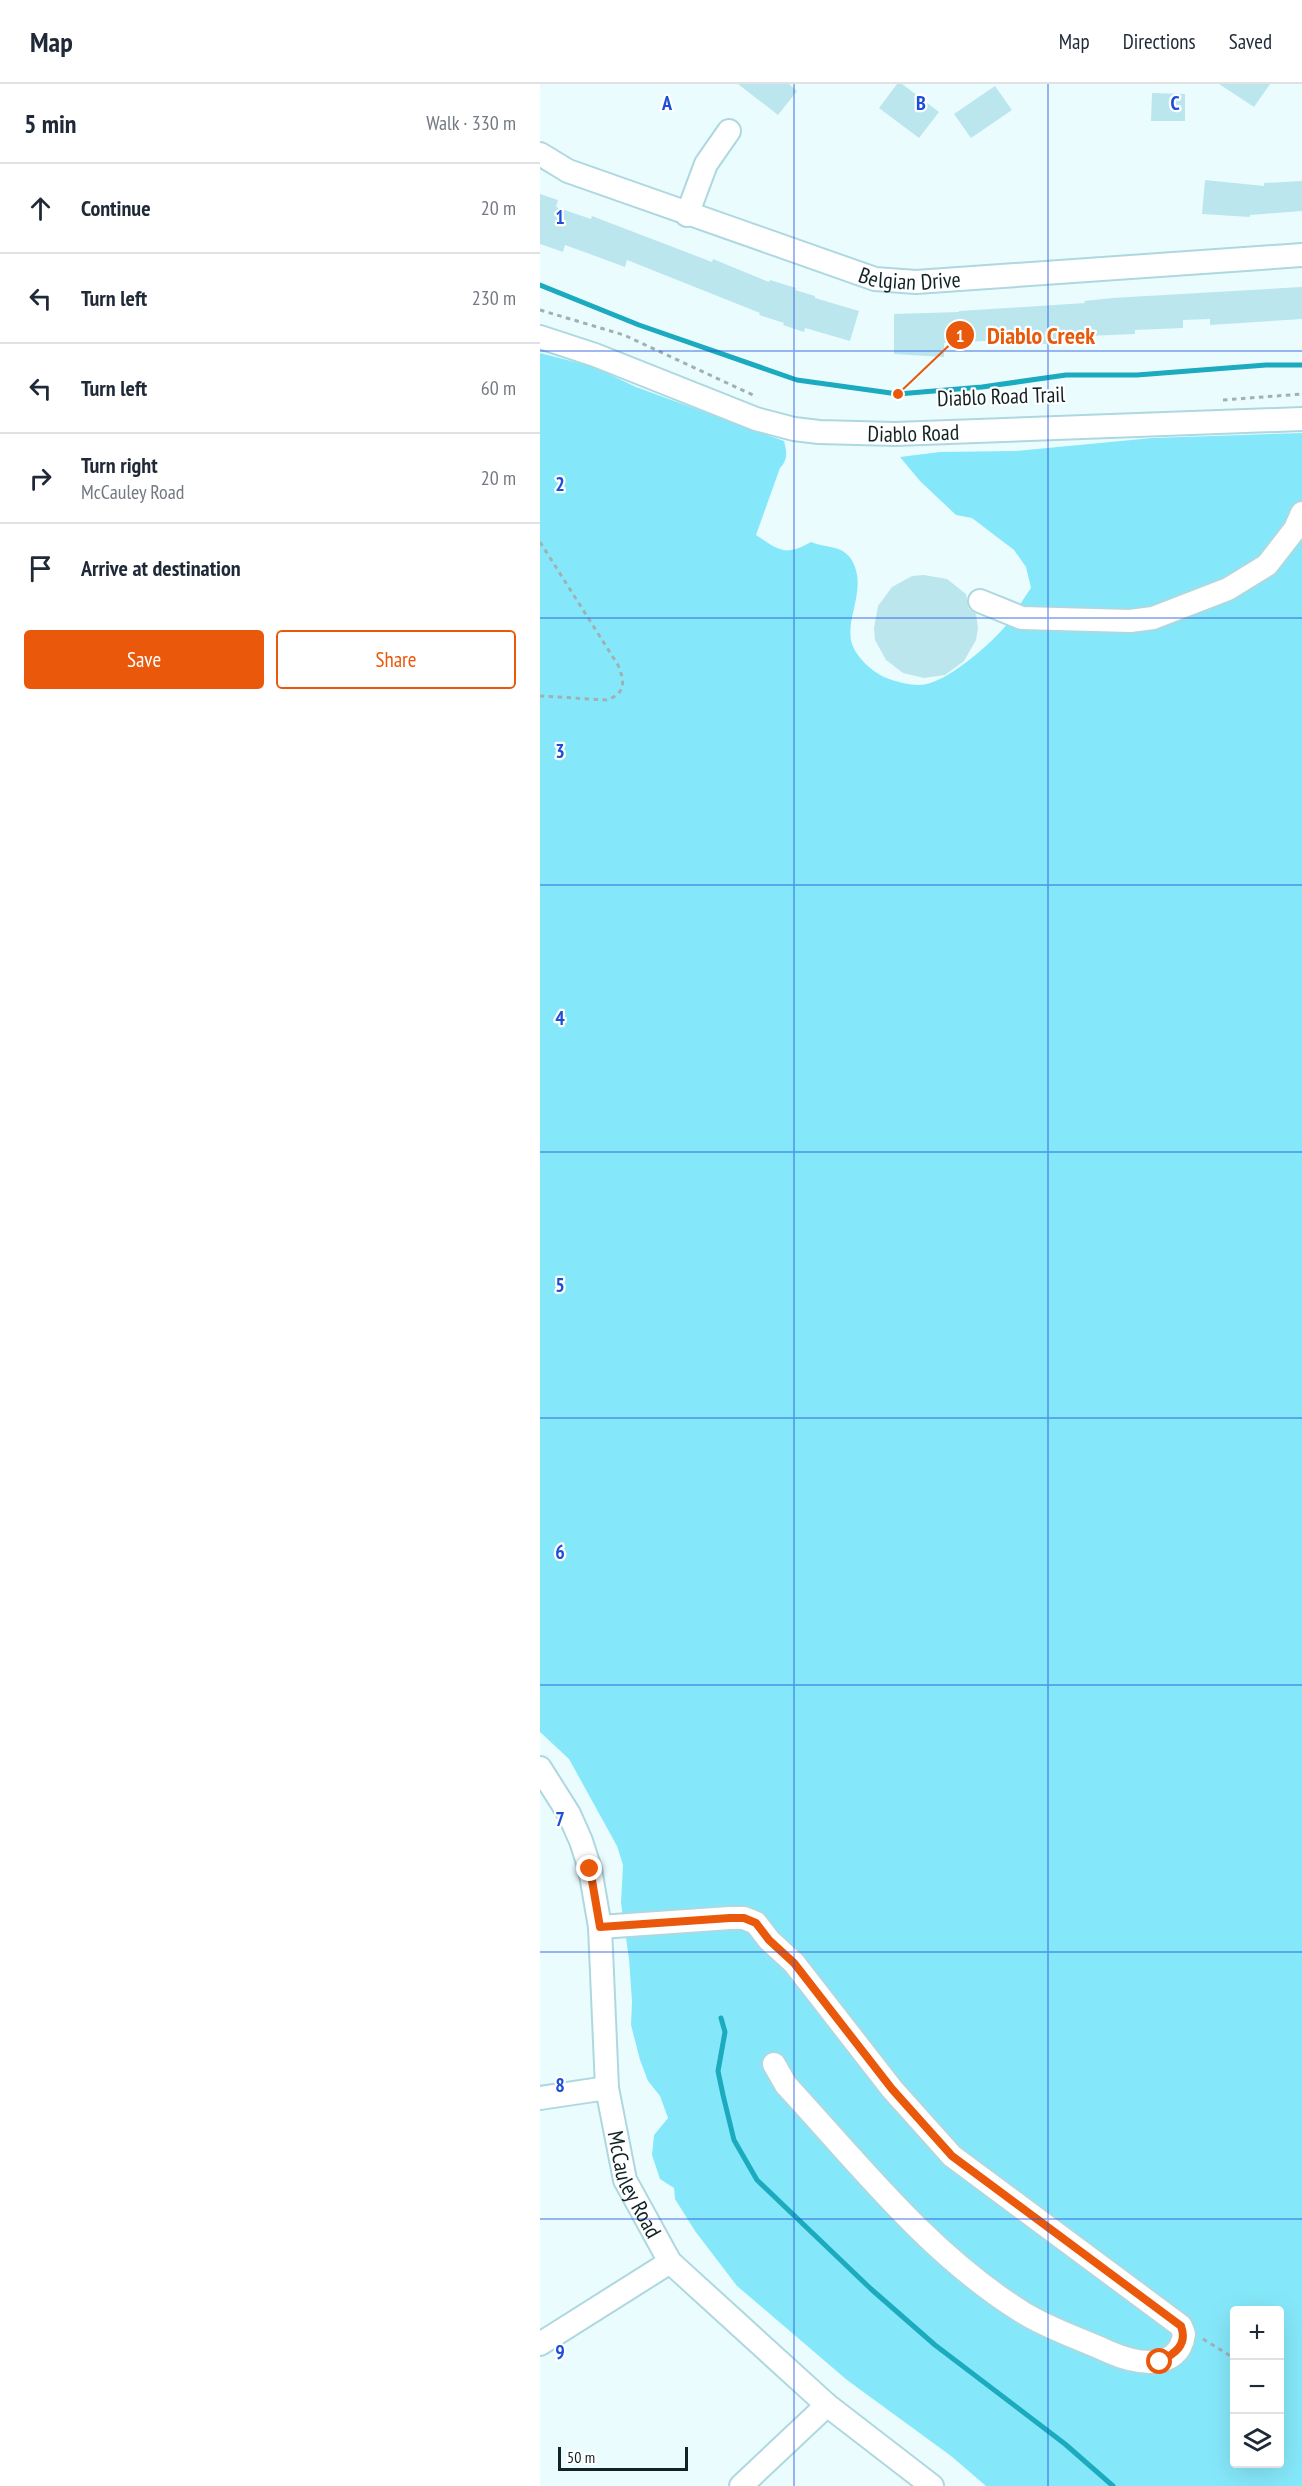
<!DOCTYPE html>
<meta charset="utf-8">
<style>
body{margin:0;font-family:"PT Sans Narrow",sans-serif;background:#f6f6f7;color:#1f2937}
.controls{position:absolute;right:18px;bottom:18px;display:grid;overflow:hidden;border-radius:6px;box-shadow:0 6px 24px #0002}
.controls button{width:54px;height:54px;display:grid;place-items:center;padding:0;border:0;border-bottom:2px solid #e0e1e3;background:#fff;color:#1f2937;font:30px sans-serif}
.scale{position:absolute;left:18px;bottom:15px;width:130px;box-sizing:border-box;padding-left:6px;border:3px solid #122326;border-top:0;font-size:16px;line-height:21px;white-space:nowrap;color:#122326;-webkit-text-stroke:4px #fff;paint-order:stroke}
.stop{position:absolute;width:18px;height:18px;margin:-14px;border:4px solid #ea580c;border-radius:50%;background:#fff}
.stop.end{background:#ea580c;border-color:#fff;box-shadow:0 2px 6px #0008}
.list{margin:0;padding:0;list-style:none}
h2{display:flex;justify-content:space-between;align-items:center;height:78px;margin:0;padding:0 24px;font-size:26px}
h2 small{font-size:20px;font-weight:400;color:#747a83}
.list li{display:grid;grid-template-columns:39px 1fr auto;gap:18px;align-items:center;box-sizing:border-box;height:90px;padding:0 24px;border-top:2px solid #e0e1e3}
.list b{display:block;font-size:22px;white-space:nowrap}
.list p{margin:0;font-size:20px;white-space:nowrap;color:#747a83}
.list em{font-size:20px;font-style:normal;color:#747a83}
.actions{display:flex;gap:12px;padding:18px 24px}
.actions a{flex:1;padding:14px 0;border:2px solid #ea580c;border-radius:6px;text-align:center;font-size:21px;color:#ea580c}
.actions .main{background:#ea580c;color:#fff}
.icon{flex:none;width:33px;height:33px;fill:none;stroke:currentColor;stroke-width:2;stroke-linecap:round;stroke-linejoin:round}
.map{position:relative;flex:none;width:762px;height:2402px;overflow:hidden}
header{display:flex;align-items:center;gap:36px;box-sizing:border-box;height:84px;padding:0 30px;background:#fff;border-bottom:2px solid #e0e1e3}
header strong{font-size:28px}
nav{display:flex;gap:33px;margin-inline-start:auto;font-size:21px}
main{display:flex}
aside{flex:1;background:#fff}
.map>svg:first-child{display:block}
.green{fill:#85e8fa;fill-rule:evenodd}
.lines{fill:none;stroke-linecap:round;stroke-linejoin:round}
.stream{stroke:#1caabf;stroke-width:5}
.building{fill:#bce6ee}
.minor-casing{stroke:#aed8e0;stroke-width:26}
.path{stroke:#a0b1b4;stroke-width:3;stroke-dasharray:4.5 4.5;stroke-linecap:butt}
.minor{stroke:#fff;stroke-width:22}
.route{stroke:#ea580c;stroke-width:8}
.grid{fill:none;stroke:#1d4ed8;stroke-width:1.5;stroke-opacity:0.55}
.labels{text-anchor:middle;stroke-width:4.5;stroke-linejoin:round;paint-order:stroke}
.street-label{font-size:22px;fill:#122326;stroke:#fff}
.grid-label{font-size:20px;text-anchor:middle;font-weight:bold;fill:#1d4ed8;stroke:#fff;stroke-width:4.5;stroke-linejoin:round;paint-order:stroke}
.leader{fill:none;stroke:#e8590c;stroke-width:2}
.callout-dot{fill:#e8590c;stroke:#fff;stroke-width:2}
.mark-label{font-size:18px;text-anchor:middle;font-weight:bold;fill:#fff}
.callout-label{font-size:24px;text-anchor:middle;font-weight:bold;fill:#e8590c;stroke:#fff;stroke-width:4.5;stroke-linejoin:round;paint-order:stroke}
</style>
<header>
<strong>Map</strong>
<nav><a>Map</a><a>Directions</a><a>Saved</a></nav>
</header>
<main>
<aside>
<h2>5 min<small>Walk · 330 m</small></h2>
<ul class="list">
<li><svg class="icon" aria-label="ahead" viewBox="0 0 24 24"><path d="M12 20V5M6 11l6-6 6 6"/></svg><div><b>Continue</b></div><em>20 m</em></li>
<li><svg class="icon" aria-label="left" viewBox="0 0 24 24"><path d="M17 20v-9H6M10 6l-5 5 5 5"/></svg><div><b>Turn left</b></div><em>230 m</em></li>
<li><svg class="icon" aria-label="left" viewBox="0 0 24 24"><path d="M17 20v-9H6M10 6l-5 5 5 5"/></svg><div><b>Turn left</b></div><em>60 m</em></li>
<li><svg class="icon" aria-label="right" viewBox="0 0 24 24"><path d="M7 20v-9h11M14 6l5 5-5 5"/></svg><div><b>Turn right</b><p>McCauley Road</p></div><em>20 m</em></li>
<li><svg class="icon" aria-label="arrive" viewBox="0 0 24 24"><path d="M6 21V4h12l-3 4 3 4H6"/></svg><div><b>Arrive at destination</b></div></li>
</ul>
<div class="actions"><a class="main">Save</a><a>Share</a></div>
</aside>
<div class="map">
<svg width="762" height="2402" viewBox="0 0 762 2402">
<rect width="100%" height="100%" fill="#ebfcff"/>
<path class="green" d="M0,269L54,283L96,303L244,357C247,368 248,376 240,384L216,451C239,466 245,473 271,458C289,465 307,460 315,483C324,509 307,532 311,556C314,571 330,586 344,593C354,597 367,601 379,601C405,601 452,559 468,539C476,528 483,515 491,504L486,483L474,466L432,434L416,431L380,397L360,373L400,368L476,367L612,354L762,349V2402H446L411,2372L307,2296L197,2202L155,2147L135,2115L134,2104L120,2095L112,2071L114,2051L128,2034L120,2012L108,1997L100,1976L91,1941L92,1917L89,1875L81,1819L83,1781L77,1762L29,1675L0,1648ZM694,2226H740V2380H694Z"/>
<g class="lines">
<g class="stream">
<path d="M0,201L99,241L257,296L358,310L442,303L526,291H597L726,281H762"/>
<path d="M181,1934L185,1948L178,1987L183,2011L194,2056L217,2096L331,2205L395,2261L525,2360L573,2402"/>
</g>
</g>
<g class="building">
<path d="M198,0H249L257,7L238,31Z"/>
<path d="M357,0H362L399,28L379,54L339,24Z"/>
<path d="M679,0H730L714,23Z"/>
<path d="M455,2L472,26L431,54L414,30Z"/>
<path d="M612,9L645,10V37H611Z"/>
<path d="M665,96L724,102V99L762,97V127L710,131V133L662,130Z"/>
<path d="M0,110L18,116L16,123L51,135L52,132L172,178L173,175L229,198L230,196L256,204L255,206L275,212V214L319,227L310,257L265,244L264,248L243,241L244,239L219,231L220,229L87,176L85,183L25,161L23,168L0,160Z"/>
<path d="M762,203V235L670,241V235L643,236V244L595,246V250L524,253L525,259L484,261V255L404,259V273L354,270V230L419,228V227L545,219L544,217L572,214Z"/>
<path d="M384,491L407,495L426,510L429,525L436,530L438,544L436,556L424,577L405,591L384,594L363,589L346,576L335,556L334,544L338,522L352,503L372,492Z"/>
</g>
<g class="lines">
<defs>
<g id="minor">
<path id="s1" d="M0,70L28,87L335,195L376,198L762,171"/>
<path d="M147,131L166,80L189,47"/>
<path id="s2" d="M0,253L55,271L216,335L254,345L279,348L355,350L762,335"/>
<path d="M440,517L482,534L590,537L613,534L688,505L727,481L755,445L762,429"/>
<path id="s3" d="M0,1684L29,1730L41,1757L50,1785L60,1843L67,2004L85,2096L130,2178L287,2321L392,2402"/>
<path d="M60,1843L190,1834H204L216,1839L229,1856L254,1879L352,2005L412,2072L641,2242L644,2250C639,2289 594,2279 569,2268C541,2255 509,2245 482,2228C389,2170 320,2081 246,2001L234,1980"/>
<path d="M0,2014L67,2004"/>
<path d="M0,2260L130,2178"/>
<path d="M201,2402L287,2321"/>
</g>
</defs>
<use href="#minor" class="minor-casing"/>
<g class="path">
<path d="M0,226L84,251L215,312"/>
<path d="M683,316L762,310"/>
<path d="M0,458L78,581C85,598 86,609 67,616L0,612"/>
<path d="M663,2255L694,2274"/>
</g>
<use href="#minor" class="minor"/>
</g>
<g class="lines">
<path class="route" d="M50,1785L60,1843L190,1834H204L216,1839L229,1856L254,1879L352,2005L412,2072L641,2242C648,2261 635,2269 620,2278"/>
</g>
<path class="grid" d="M254,0V2402M508,0V2402M0,267H762M0,534H762M0,801H762M0,1068H762M0,1334H762M0,1601H762M0,1868H762M0,2135H762"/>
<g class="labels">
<g class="street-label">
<text dy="8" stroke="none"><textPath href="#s1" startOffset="393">Belgian Drive</textPath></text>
<text transform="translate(461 312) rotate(-2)" y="8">Diablo Road Trail</text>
<text dy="8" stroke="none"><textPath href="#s2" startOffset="390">Diablo Road</textPath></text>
<text dy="8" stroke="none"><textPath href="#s3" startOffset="434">McCauley Road</textPath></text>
</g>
</g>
<g class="grid-label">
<text x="127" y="26">A</text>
<text x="381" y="26">B</text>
<text x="635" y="26">C</text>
<text x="20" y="140">1</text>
<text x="20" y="407">2</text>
<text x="20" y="674">3</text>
<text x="20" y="941">4</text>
<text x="20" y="1208">5</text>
<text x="20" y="1475">6</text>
<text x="20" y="1742">7</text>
<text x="20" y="2008">8</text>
<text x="20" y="2275">9</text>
</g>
<path class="leader" d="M358 310L420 251"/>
<g class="callout-dot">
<circle cx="358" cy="310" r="6"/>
<circle cx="420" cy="251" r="15"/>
</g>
<g class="mark-label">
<text x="420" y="258">1</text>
</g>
<g class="callout-label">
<text x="501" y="260">Diablo Creek</text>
</g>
</svg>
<div class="controls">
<button>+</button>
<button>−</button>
<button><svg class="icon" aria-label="layers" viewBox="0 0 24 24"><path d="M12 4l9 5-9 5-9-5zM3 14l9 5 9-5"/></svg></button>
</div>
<div class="scale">50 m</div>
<div class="stop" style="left:620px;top:2278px"></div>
<div class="stop end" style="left:50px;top:1785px"></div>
</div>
</main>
